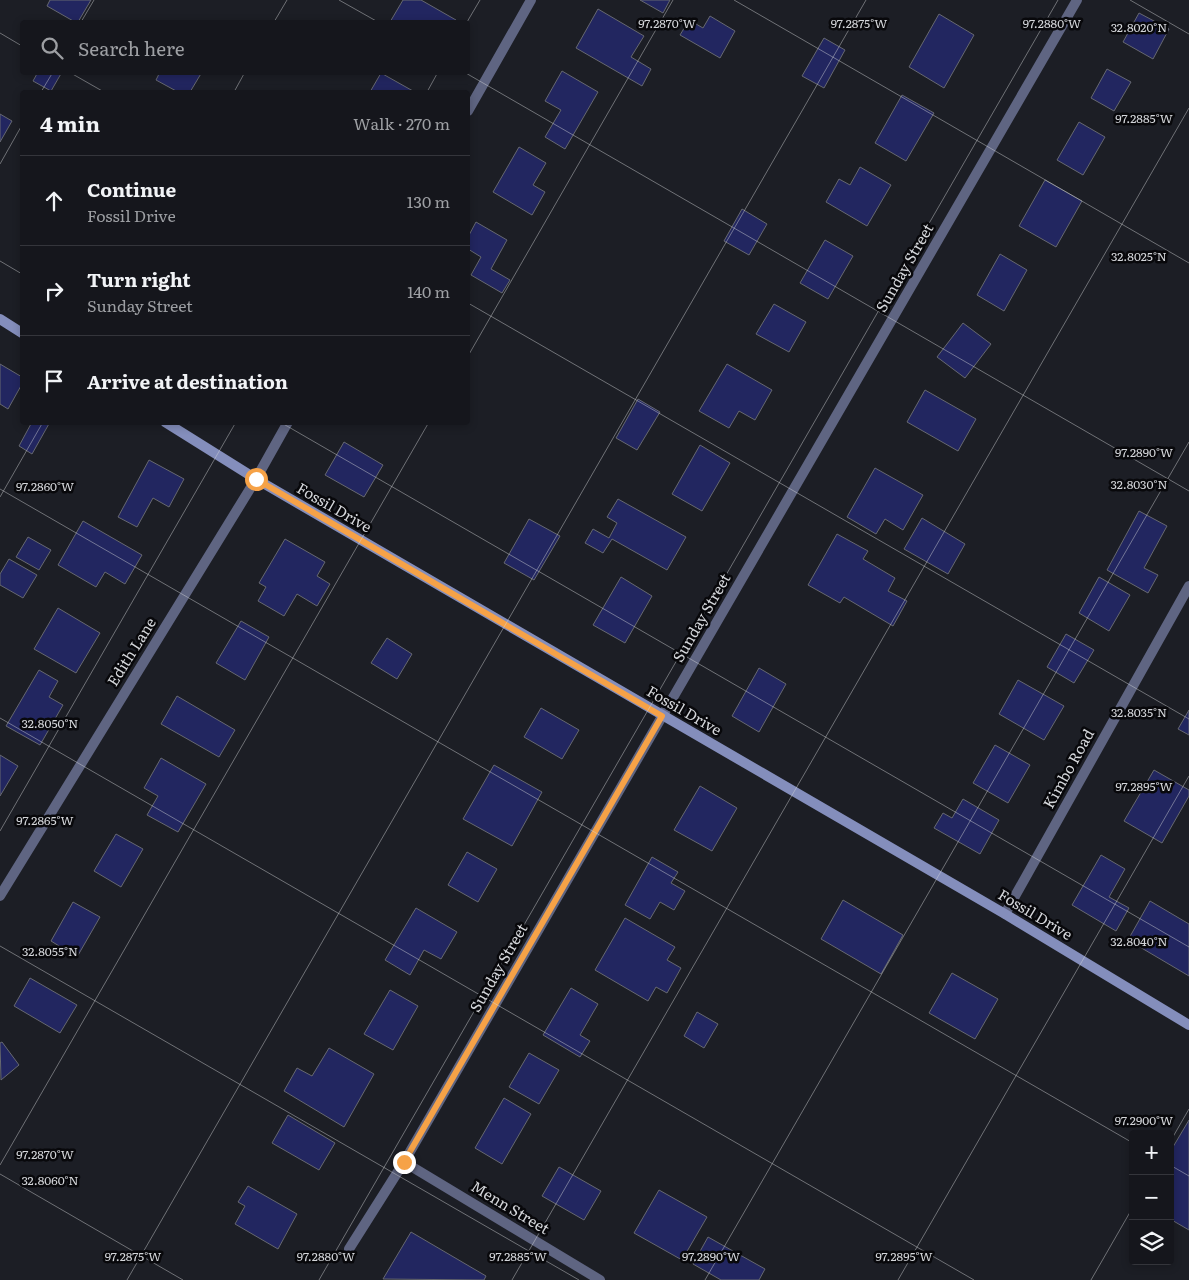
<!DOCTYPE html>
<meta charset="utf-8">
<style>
body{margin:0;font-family:Literata,serif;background:#222329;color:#f1f3f6}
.controls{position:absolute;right:15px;bottom:15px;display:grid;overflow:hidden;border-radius:5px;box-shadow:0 2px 8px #0003}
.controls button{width:45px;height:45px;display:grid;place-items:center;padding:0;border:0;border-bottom:1px solid #34353b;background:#15161c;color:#f1f3f6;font:25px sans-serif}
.stop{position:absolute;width:15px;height:15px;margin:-11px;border:4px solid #f6a247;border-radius:50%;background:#fff}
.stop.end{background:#f6a247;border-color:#fff;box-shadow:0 1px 5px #0008}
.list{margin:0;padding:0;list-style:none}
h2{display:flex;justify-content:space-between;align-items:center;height:65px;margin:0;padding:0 20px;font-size:21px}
h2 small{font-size:16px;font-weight:400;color:#9d9fa3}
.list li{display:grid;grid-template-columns:32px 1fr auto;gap:15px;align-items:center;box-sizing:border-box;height:90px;padding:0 20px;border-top:1px solid #34353b}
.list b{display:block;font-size:19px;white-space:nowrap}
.list p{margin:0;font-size:16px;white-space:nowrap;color:#9d9fa3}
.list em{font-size:16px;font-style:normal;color:#9d9fa3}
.icon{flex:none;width:28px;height:28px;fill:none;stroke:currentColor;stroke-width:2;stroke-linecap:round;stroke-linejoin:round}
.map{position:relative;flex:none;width:1189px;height:1280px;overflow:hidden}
.search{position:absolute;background:#15161c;box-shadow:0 2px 8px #0003;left:20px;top:20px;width:450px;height:55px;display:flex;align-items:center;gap:12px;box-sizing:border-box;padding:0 18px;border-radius:5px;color:#9d9fa3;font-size:19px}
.panel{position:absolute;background:#15161c;box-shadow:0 2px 8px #0003;left:20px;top:90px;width:450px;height:335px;border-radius:5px}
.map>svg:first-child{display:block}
.building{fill:#222660;stroke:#666870}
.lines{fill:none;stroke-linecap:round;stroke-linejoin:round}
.street{stroke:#5f6582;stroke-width:10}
.secondary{stroke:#848ebc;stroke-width:10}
.route{stroke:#f6a247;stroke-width:6}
.ticks{fill:none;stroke:#d4d6da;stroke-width:1;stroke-opacity:0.45}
.labels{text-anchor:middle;stroke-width:5;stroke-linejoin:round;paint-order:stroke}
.street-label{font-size:15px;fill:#d4d6da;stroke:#08080b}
.ticks-label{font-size:12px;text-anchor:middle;fill:#d4d6da;stroke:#08080b;stroke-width:5;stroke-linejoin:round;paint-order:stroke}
</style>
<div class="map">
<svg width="1189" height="1280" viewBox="0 0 1189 1280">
<rect width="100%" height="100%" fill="#1c1e25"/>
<g class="building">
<path d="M50,0H91L78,22H75L47,6Z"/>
<path d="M403,0H421L456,20L455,22H390Z"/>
<path d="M640,0H670L663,13Z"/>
<path d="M598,9L644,36L631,57L651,69L642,86L576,48Z"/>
<path d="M1139,13L1169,29L1153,59L1123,42Z"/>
<path d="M939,14L974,35L944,88L909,67Z"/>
<path d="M710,16L735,31L720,58L680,35L689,20L703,28Z"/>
<path d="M824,38L845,50L824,88L802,76Z"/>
<path d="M1107,69L1131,82L1114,111L1091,98Z"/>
<path d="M562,71L598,92L565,149L545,137L561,110L545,101Z"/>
<path d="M38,72H62L51,91L33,81Z"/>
<path d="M160,72H202L190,92H178L156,80Z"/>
<path d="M381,73L413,91L412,92H370Z"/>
<path d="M902,95L934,113L906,161L875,143Z"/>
<path d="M0,114L12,121L0,142Z"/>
<path d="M1079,122L1105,137L1083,175L1057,160Z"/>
<path d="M519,147L546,163L533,185L545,192L532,215L493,192Z"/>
<path d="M860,167L891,185L867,226L826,202L839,179L850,185Z"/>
<path d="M1045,180L1082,201L1056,247L1019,226Z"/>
<path d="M742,209L767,224L749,255L724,241Z"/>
<path d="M476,222L507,240L491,269L510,280L502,293L471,275L481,257L468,249V237Z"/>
<path d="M825,240L853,256L828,299L800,283Z"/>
<path d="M1000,254L1027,270L1004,311L977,295Z"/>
<path d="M774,304L806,322L789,352L756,334Z"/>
<path d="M963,323L991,344L965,378L937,357Z"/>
<path d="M0,364L22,377V384L8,409L0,404Z"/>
<path d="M727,364L772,390L755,420L739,411L729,428L699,411Z"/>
<path d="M925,390L976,419L958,451L907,422Z"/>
<path d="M638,399L660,412L637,450L616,438Z"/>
<path d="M32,422H50L32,454L19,446Z"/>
<path d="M344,442L383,465L364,497L325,475Z"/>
<path d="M700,445L730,463L702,511L672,494Z"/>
<path d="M149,460L184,479L169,507L153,498L137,527L118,517Z"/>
<path d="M875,468L923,495L903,530L885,519L876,534L847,517Z"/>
<path d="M618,499L686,537L667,570L612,539L603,553L585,543L593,529L609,538L617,523L607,517Z"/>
<path d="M1139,511L1167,526L1144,568L1158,575L1148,593L1107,570Z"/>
<path d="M922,518L965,544L948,574L904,549Z"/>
<path d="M529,519L560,536L534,580L504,563Z"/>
<path d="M83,521L142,555L125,584L105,572L96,587L58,565Z"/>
<path d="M837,534L868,551L863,559L895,578L888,591L907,601L893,626L844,597L840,603L808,585Z"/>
<path d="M28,537L51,550L39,570L16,557Z"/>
<path d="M285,539L325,562L317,576L330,584L317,606L297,594L284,616L258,601L266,587L259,583Z"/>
<path d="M9,559L37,575L23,598L0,585V574Z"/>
<path d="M621,577L652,596L625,643L593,625Z"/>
<path d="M1099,577L1130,595L1109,631L1079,613Z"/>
<path d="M58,608L100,633L76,673L34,649Z"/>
<path d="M241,621L269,637L245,680L216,663Z"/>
<path d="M1066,634L1094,650L1074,683L1047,667Z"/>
<path d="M387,638L412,654L397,679L371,663Z"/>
<path d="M759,668L786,684L759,732L732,716Z"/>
<path d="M39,670L58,681L49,697L63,705L40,745L6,726Z"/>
<path d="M1018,680L1064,706L1044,740L999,714Z"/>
<path d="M177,696L235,730L219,757L161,724Z"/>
<path d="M541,708L579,730L562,759L524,737Z"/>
<path d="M1189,710V735L1178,729Z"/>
<path d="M995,745L1030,765L1008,803L973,783Z"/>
<path d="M0,755L18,766L0,796Z"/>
<path d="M161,758L206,784L178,832L147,815L158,796L144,788Z"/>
<path d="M494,765L542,792L512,846L463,819Z"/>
<path d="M1154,770L1189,790V796L1162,843L1124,821Z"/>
<path d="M700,786L737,808L712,851L674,830Z"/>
<path d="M963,799L999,820L980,854L934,828L943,813L952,818Z"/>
<path d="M116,834L143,849L121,887L94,871Z"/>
<path d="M467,852L497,869L478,902L448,885Z"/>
<path d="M1101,855L1125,869L1109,897L1129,908L1116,931L1072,905Z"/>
<path d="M652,857L678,872L671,883L685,891L674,910L660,902L650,919L625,905Z"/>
<path d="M843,900L903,935L881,974L821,939Z"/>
<path d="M1150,901L1189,924V976L1128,940Z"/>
<path d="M73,902L100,917L77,957L51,941Z"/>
<path d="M416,908L457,932L441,959L424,950L410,975L385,960Z"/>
<path d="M625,918L675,947L667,960L681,968L667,993L656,987L648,1001L595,970Z"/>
<path d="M952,973L998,999L975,1039L929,1013Z"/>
<path d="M30,978L77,1005L60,1033L14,1006Z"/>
<path d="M571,988L598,1004L580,1035L590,1041L580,1057L543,1035Z"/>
<path d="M390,990L418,1006L393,1050L364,1034Z"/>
<path d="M697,1012L718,1024L704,1048L684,1036Z"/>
<path d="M2,1042L19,1065L1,1080L0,1043Z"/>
<path d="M329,1048L374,1074L344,1127L284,1091L297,1068L312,1076Z"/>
<path d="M529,1053L559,1070L539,1104L509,1087Z"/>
<path d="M504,1098L531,1114L502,1164L475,1148Z"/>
<path d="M288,1115L335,1143L319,1170L272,1143Z"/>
<path d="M1189,1120V1230L1170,1219V1152Z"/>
<path d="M559,1167L601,1191L584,1220L542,1196Z"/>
<path d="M248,1186L297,1214L278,1249L235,1224L245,1206L238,1202Z"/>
<path d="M659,1190L707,1217L682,1260L634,1233Z"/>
<path d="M411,1232L486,1276L484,1280L383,1279Z"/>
<path d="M708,1237L765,1269L759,1280H721L693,1264Z"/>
</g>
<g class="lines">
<g class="street">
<path d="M468,111L531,0"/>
<path d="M0,896L256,479L288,422"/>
<path d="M1005,914L1189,586"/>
<path d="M404,1162L600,1280"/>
<path d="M349,1249L404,1162L1077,0"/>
</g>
<g class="secondary">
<path d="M0,319L22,333"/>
<path d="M165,422L256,479L1005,914L1189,1025"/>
</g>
</g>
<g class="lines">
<path class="route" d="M256,479L662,716L404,1162"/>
</g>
<path class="ticks" d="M339,0L378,22M734,0L1189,263M1130,0L1189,34M81,22L94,0M274,22L287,0M467,22L480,0M0,33L22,46M69,72L104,92M464,72L1189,491M41,92L53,72M234,92L245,72M427,92L438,72M0,164L22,125M0,261L22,274M468,303L1189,719M468,356L673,0M280,422L1189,947M0,489L1133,1143M0,497L43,422M0,718L974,1280M0,831L236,422M0,946L579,1280M1170,1142L1189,1109M0,1165L429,422M1170,1165L1189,1176M0,1174L183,1280M127,1280L866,0M319,1280L1058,0M512,1280L1189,108M705,1280L1189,442M898,1280L1189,776M1091,1280L1133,1207"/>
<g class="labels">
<g class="street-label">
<text transform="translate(905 268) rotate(-60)" y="5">Sunday Street</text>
<text transform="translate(334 508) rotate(30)" y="5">Fossil Drive</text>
<text transform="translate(702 618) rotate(-60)" y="5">Sunday Street</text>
<text transform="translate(132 652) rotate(-58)" y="5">Edith Lane</text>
<text transform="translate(684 711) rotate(30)" y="5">Fossil Drive</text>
<text transform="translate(1069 769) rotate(-61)" y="5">Kimbo Road</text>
<text transform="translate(1035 915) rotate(31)" y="5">Fossil Drive</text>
<text transform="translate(499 968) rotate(-60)" y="5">Sunday Street</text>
<text transform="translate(510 1208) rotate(31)" y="5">Menn Street</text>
</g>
</g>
<g class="ticks-label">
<text x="667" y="28">97.2870°W</text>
<text x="859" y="28">97.2875°W</text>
<text x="1052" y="28">97.2880°W</text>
<text x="1139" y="32">32.8020°N</text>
<text x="1144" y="123">97.2885°W</text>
<text x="1139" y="261">32.8025°N</text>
<text x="1144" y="457">97.2890°W</text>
<text x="1139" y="489">32.8030°N</text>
<text x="45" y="491">97.2860°W</text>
<text x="1139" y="717">32.8035°N</text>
<text x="50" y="728">32.8050°N</text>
<text x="1144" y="791">97.2895°W</text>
<text x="45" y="825">97.2865°W</text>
<text x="1139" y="946">32.8040°N</text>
<text x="50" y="956">32.8055°N</text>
<text x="1144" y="1125">97.2900°W</text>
<text x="45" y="1159">97.2870°W</text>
<text x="50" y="1185">32.8060°N</text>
<text x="133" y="1261">97.2875°W</text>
<text x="326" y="1261">97.2880°W</text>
<text x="518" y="1261">97.2885°W</text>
<text x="711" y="1261">97.2890°W</text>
<text x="904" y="1261">97.2895°W</text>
</g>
</svg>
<div class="controls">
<button>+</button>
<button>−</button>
<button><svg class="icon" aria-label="layers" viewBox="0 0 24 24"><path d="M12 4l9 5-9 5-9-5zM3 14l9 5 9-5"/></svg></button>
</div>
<div class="stop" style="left:256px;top:479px"></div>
<div class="stop end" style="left:404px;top:1162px"></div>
<div class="search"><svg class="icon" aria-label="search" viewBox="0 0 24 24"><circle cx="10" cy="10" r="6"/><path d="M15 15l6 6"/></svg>Search here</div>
<section class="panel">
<h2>4 min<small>Walk · 270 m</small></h2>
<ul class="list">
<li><svg class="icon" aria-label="ahead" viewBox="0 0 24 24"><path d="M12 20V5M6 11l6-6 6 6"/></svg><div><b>Continue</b><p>Fossil Drive</p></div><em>130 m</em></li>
<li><svg class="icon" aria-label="right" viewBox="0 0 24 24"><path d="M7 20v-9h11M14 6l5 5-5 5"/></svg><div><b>Turn right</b><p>Sunday Street</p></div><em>140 m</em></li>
<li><svg class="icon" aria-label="arrive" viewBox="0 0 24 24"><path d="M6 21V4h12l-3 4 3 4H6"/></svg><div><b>Arrive at destination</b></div></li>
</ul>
</section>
</div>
